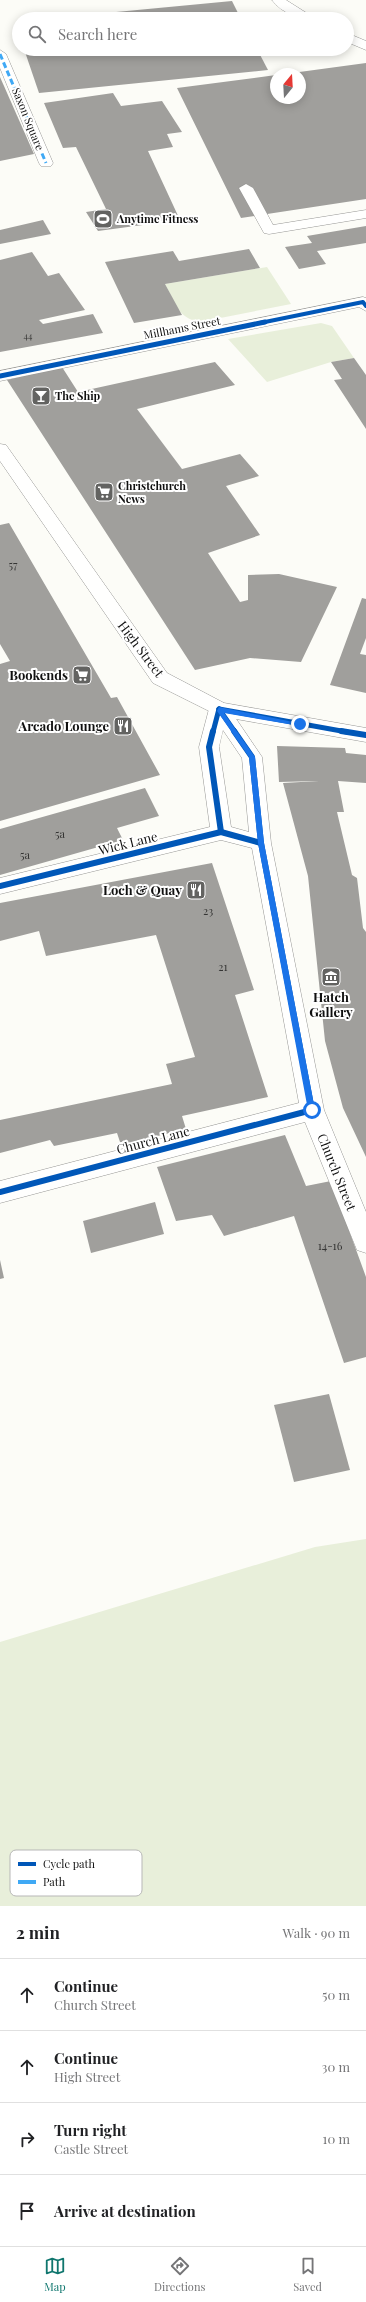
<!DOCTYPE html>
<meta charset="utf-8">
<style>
body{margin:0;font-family:"Playfair Display",serif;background:#f2f2f2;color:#202124}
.compass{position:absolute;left:270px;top:68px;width:36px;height:36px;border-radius:50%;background:#fff;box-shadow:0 2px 10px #0003;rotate:18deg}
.stop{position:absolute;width:12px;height:12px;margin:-9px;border:3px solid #1a73e8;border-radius:50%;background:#fff}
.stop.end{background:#1a73e8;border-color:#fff;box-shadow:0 1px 4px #0008}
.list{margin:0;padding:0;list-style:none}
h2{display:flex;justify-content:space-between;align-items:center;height:52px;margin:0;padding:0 16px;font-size:17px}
h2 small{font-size:13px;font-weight:400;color:#757577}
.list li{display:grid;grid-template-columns:26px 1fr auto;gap:12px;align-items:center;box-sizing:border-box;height:72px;padding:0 16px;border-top:1px solid #e0e0e0}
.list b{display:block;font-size:15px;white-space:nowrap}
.list p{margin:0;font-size:13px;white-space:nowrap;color:#757577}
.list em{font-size:13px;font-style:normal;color:#757577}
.icon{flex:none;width:22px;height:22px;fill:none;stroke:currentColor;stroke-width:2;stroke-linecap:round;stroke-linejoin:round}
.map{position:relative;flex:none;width:366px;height:1906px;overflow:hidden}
.search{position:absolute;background:#fff;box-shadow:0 2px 10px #0003;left:12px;right:12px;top:12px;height:44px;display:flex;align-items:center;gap:10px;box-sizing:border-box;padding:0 14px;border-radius:22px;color:#757577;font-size:15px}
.sheet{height:340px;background:#fff}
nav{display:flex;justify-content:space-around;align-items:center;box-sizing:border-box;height:56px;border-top:1px solid #e0e0e0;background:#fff;font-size:11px;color:#757577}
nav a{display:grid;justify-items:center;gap:2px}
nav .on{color:#0f766e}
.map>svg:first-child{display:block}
.cemetery{fill:#e8efda}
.building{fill:#a09f9c}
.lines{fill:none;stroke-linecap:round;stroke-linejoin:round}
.pedestrian-casing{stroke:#969694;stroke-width:1}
.minor-casing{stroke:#969694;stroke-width:1}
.tertiary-casing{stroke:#969694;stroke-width:1}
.pedestrian{fill:#fffffe;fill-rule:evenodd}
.minor{fill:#fffffe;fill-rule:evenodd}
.tertiary{fill:#fffffe;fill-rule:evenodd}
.quiet{stroke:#3fa9f5;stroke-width:3;stroke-dasharray:6 3;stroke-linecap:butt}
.cycleway-far2-casing{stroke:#fff;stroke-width:5.5}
.cycleway-far1-casing{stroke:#fff;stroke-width:7}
.cycleway-casing{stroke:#fff;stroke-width:8}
.cycleway-far2{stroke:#0057b8;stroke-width:4}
.cycleway-far1{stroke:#0057b8;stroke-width:5}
.cycleway{stroke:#0057b8;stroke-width:6}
.route{fill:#1a73e8}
.labels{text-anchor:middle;stroke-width:4;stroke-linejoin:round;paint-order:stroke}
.far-number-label{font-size:9px;fill:#343433}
.far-street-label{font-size:11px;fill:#101010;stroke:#fff}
.far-poi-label{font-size:11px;font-weight:bold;fill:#101010;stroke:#fff;text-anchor:start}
.number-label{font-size:11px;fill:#343433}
.street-label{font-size:13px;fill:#101010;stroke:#fff}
.poi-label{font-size:13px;font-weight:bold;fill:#101010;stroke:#fff;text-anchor:end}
.key{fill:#fff;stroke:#b7b7b7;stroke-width:1}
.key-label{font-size:11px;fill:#101010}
</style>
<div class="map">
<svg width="366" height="1906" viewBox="0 0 366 1906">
<rect width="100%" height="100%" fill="#fcfcf7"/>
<g class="cemetery">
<path d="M267,267L291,304L200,322C177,318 176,303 165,284Z"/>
<path d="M321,323L332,326L354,358L331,362L267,382L228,339Z"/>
<path d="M366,1539V1906H0V1642L315,1547Z"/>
</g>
<g class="building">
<path d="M232,1L241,19H53V18Z"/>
<path d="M24,49H257L268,70L39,93Z"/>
<path d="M366,63V199L241,218L177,88L276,75V98H300V74L292,73Z"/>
<path d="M0,77L34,154L0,161Z"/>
<path d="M113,93L121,106L162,101L182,132L167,134L173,147L148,151L180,220L98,231L86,212L106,209L76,147L63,148L44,103Z"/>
<path d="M43,220L51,234L0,244V230Z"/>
<path d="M366,226V243L317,251L326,264L299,269L285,247L312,243L307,236Z"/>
<path d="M249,249L260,268L165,284L182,315L134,323L105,262L173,251L179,261Z"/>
<path d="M32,252L48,276L59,273L85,310L39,320L43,324L93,314L103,333L0,352V260Z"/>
<path d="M354,358L366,375V429L334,380L342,379L331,362Z"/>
<path d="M215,362L235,385L137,409L182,469L240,454L259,476L226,486L260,535L208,553L240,602L248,600V575L279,574L337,587L301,662L250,658L195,670L7,380L62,367L78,392Z"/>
<path d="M9,523L111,698L117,697L160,775L0,821V664L10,661L0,644V525Z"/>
<path d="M362,598L366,599V638L360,654L366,655V693L330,685Z"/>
<path d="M277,746L345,748L346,753L366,755V783L338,781L344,812H337L352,875L357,878L363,928L366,932V1157L343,1108L325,1041L308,876L283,783L319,781L279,782Z"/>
<path d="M145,788L159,816L117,828L123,840L0,875V829Z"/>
<path d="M212,863L254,990L235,995L268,1097L182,1116L186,1129L121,1145L117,1133L54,1146L50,1140L0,1153V1120L172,1084L166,1064L195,1057L156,935L46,956L39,931L0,941V903Z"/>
<path d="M285,1135L306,1186L331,1181L366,1277V1357L344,1363L294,1216L224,1236L212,1215L176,1221L157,1167Z"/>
<path d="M155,1202L164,1234L91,1253L83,1221Z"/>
<path d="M0,1260L4,1278L0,1279Z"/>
<path d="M329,1394L350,1470L294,1482L274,1405Z"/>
</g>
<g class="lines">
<defs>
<path id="pedestrian" d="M0,50L6,54L53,163L51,166H41L39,163L0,68Z"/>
<g id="minor">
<path d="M272,0H286L316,19C300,19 282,14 272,0Z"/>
<path d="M347,33L366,41V50L347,42Z"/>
<path d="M246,184L253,188L273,225L366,210V218L269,234L264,233L239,188Z"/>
<path d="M363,297L366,298V311L359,307L0,381V371Z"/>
<path d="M219,702L226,704L262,757L271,843L324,1110L366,1212V1253L357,1250L305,1122L0,1203V1181L299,1103L252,848L221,840L0,894V878L210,827L199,747L209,709L212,704ZM223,730L242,758L249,832L231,827L219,747Z"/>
</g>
<path id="tertiary" d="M0,444L6,445L167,673L224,703L366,728V742L219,716L153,683L0,461Z"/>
</defs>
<use href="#pedestrian" class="pedestrian-casing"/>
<use href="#minor" class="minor-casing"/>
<use href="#tertiary" class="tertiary-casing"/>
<use href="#pedestrian" class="pedestrian"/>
<use href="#minor" class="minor"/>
<use href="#tertiary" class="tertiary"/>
<path class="quiet" d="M0,54L46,163"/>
<defs>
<path id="cycleway-far2" d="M260,323L363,302L366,306"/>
<g id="cycleway-far1">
<path d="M0,376L265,322"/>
<path d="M219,709L347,732"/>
<path d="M219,709L235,732"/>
<path d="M213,732L219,709"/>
</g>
<g id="cycleway">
<path d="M213,731L209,747L221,832"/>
<path d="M341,731L366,735"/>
<path d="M0,886L221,832L261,843"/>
<path d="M0,1192L312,1110L261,843L252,757L234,731"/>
</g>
</defs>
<use href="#cycleway-far2" class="cycleway-far2-casing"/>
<use href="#cycleway-far1" class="cycleway-far1-casing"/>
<use href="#cycleway" class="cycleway-casing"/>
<use href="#cycleway-far2" class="cycleway-far2"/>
<use href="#cycleway-far1" class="cycleway-far1"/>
<use href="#cycleway" class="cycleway"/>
</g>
<path class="route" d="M219,707L303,724L300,726L224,713L255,757L264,843L315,1110L312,1113L308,1110L258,843L249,757L217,711Z"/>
<defs>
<symbol id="stadium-square" viewBox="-11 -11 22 22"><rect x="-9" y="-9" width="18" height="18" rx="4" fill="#636361" stroke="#fff"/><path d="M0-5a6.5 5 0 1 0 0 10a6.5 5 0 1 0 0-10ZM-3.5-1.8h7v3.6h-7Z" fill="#fff"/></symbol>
<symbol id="bar-square" viewBox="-11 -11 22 22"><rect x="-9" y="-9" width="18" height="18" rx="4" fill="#636361" stroke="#fff"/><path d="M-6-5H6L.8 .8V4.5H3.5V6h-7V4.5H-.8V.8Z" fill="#fff"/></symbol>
<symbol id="supermarket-square" viewBox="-11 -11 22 22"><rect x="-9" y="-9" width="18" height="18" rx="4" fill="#636361" stroke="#fff"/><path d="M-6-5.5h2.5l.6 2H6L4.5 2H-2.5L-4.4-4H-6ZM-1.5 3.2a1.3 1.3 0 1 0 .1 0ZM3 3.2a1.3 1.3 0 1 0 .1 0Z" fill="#fff"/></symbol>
<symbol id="restaurant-square" viewBox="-11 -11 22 22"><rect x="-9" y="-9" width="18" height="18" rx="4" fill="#636361" stroke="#fff"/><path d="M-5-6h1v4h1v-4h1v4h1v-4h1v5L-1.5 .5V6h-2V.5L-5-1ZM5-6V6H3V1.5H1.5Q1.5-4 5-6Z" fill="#fff"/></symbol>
<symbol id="museum-square" viewBox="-11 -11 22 22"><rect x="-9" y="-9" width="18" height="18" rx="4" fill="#636361" stroke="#fff"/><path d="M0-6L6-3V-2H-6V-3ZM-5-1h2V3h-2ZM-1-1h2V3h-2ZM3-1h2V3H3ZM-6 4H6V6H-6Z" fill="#fff"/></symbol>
</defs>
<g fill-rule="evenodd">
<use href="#stadium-square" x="92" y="208" width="22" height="22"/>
<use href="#bar-square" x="30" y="385" width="22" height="22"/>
<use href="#supermarket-square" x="93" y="481" width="22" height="22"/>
<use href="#supermarket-square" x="71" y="664" width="22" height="22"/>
<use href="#restaurant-square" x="112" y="715" width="22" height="22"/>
<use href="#restaurant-square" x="185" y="879" width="22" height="22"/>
<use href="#museum-square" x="320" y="966" width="22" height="22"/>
</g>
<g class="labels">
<g class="far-number-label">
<text x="28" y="339">44</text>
</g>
<g class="far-street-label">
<text transform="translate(28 119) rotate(68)" y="4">Saxon Square</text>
<text transform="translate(182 328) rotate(-11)" y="4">Millhams Street</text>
</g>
<g class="far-poi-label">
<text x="117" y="223">Anytime Fitness</text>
<text x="55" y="400">The Ship</text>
<text x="118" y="490">Christchurch<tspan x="118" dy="13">News</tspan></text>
</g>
<g class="number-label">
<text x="13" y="569">57</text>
<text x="60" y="838">5a</text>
<text x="25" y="859">5a</text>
<text x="208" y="915">23</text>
<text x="223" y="971">21</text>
<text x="330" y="1250">14-16</text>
</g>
<g class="street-label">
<text transform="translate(141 649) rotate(53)" y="5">High Street</text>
<text transform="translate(128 843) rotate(-14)" y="5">Wick Lane</text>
<text transform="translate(153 1140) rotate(-15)" y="5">Church Lane</text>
<text transform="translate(337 1172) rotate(68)" y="5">Church Street</text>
</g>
<g class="poi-label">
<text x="68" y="680">Bookends</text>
<text x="109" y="731">Arcado Lounge</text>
<text x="182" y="895">Loch &amp; Quay</text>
<text x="331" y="1002" text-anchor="middle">Hatch<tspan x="331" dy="15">Gallery</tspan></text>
</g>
</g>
<rect x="10" y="1850" width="132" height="46" rx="6" class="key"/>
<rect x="18" y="1862" width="18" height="4" fill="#0057b8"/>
<rect x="18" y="1880" width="18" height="4" fill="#3fa9f5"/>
<g class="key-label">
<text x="43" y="1868">Cycle path</text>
<text x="43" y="1886">Path</text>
</g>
</svg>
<svg class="compass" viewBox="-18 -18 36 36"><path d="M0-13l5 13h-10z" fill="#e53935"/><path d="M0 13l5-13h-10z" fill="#757577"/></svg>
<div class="stop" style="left:312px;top:1110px"></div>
<div class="stop end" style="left:300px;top:724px"></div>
<div class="search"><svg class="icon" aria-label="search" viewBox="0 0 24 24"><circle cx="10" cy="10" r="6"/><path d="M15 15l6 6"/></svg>Search here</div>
</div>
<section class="sheet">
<h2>2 min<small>Walk · 90 m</small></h2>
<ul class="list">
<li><svg class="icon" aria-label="ahead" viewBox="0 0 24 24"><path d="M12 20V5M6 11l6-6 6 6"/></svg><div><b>Continue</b><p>Church Street</p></div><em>50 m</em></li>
<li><svg class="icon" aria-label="ahead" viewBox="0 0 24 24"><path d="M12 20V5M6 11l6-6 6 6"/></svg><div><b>Continue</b><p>High Street</p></div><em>30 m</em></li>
<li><svg class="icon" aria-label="right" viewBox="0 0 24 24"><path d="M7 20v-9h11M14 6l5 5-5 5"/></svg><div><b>Turn right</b><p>Castle Street</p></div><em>10 m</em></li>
<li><svg class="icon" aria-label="arrive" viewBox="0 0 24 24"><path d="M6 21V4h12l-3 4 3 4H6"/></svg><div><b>Arrive at destination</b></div></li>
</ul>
</section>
<nav>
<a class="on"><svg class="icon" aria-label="map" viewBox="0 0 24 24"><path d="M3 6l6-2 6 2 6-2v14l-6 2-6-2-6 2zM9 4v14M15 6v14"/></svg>Map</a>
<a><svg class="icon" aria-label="directions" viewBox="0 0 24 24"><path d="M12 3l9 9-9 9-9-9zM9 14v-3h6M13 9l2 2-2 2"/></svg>Directions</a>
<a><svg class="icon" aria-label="saved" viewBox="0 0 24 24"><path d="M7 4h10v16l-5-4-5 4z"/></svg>Saved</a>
</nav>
